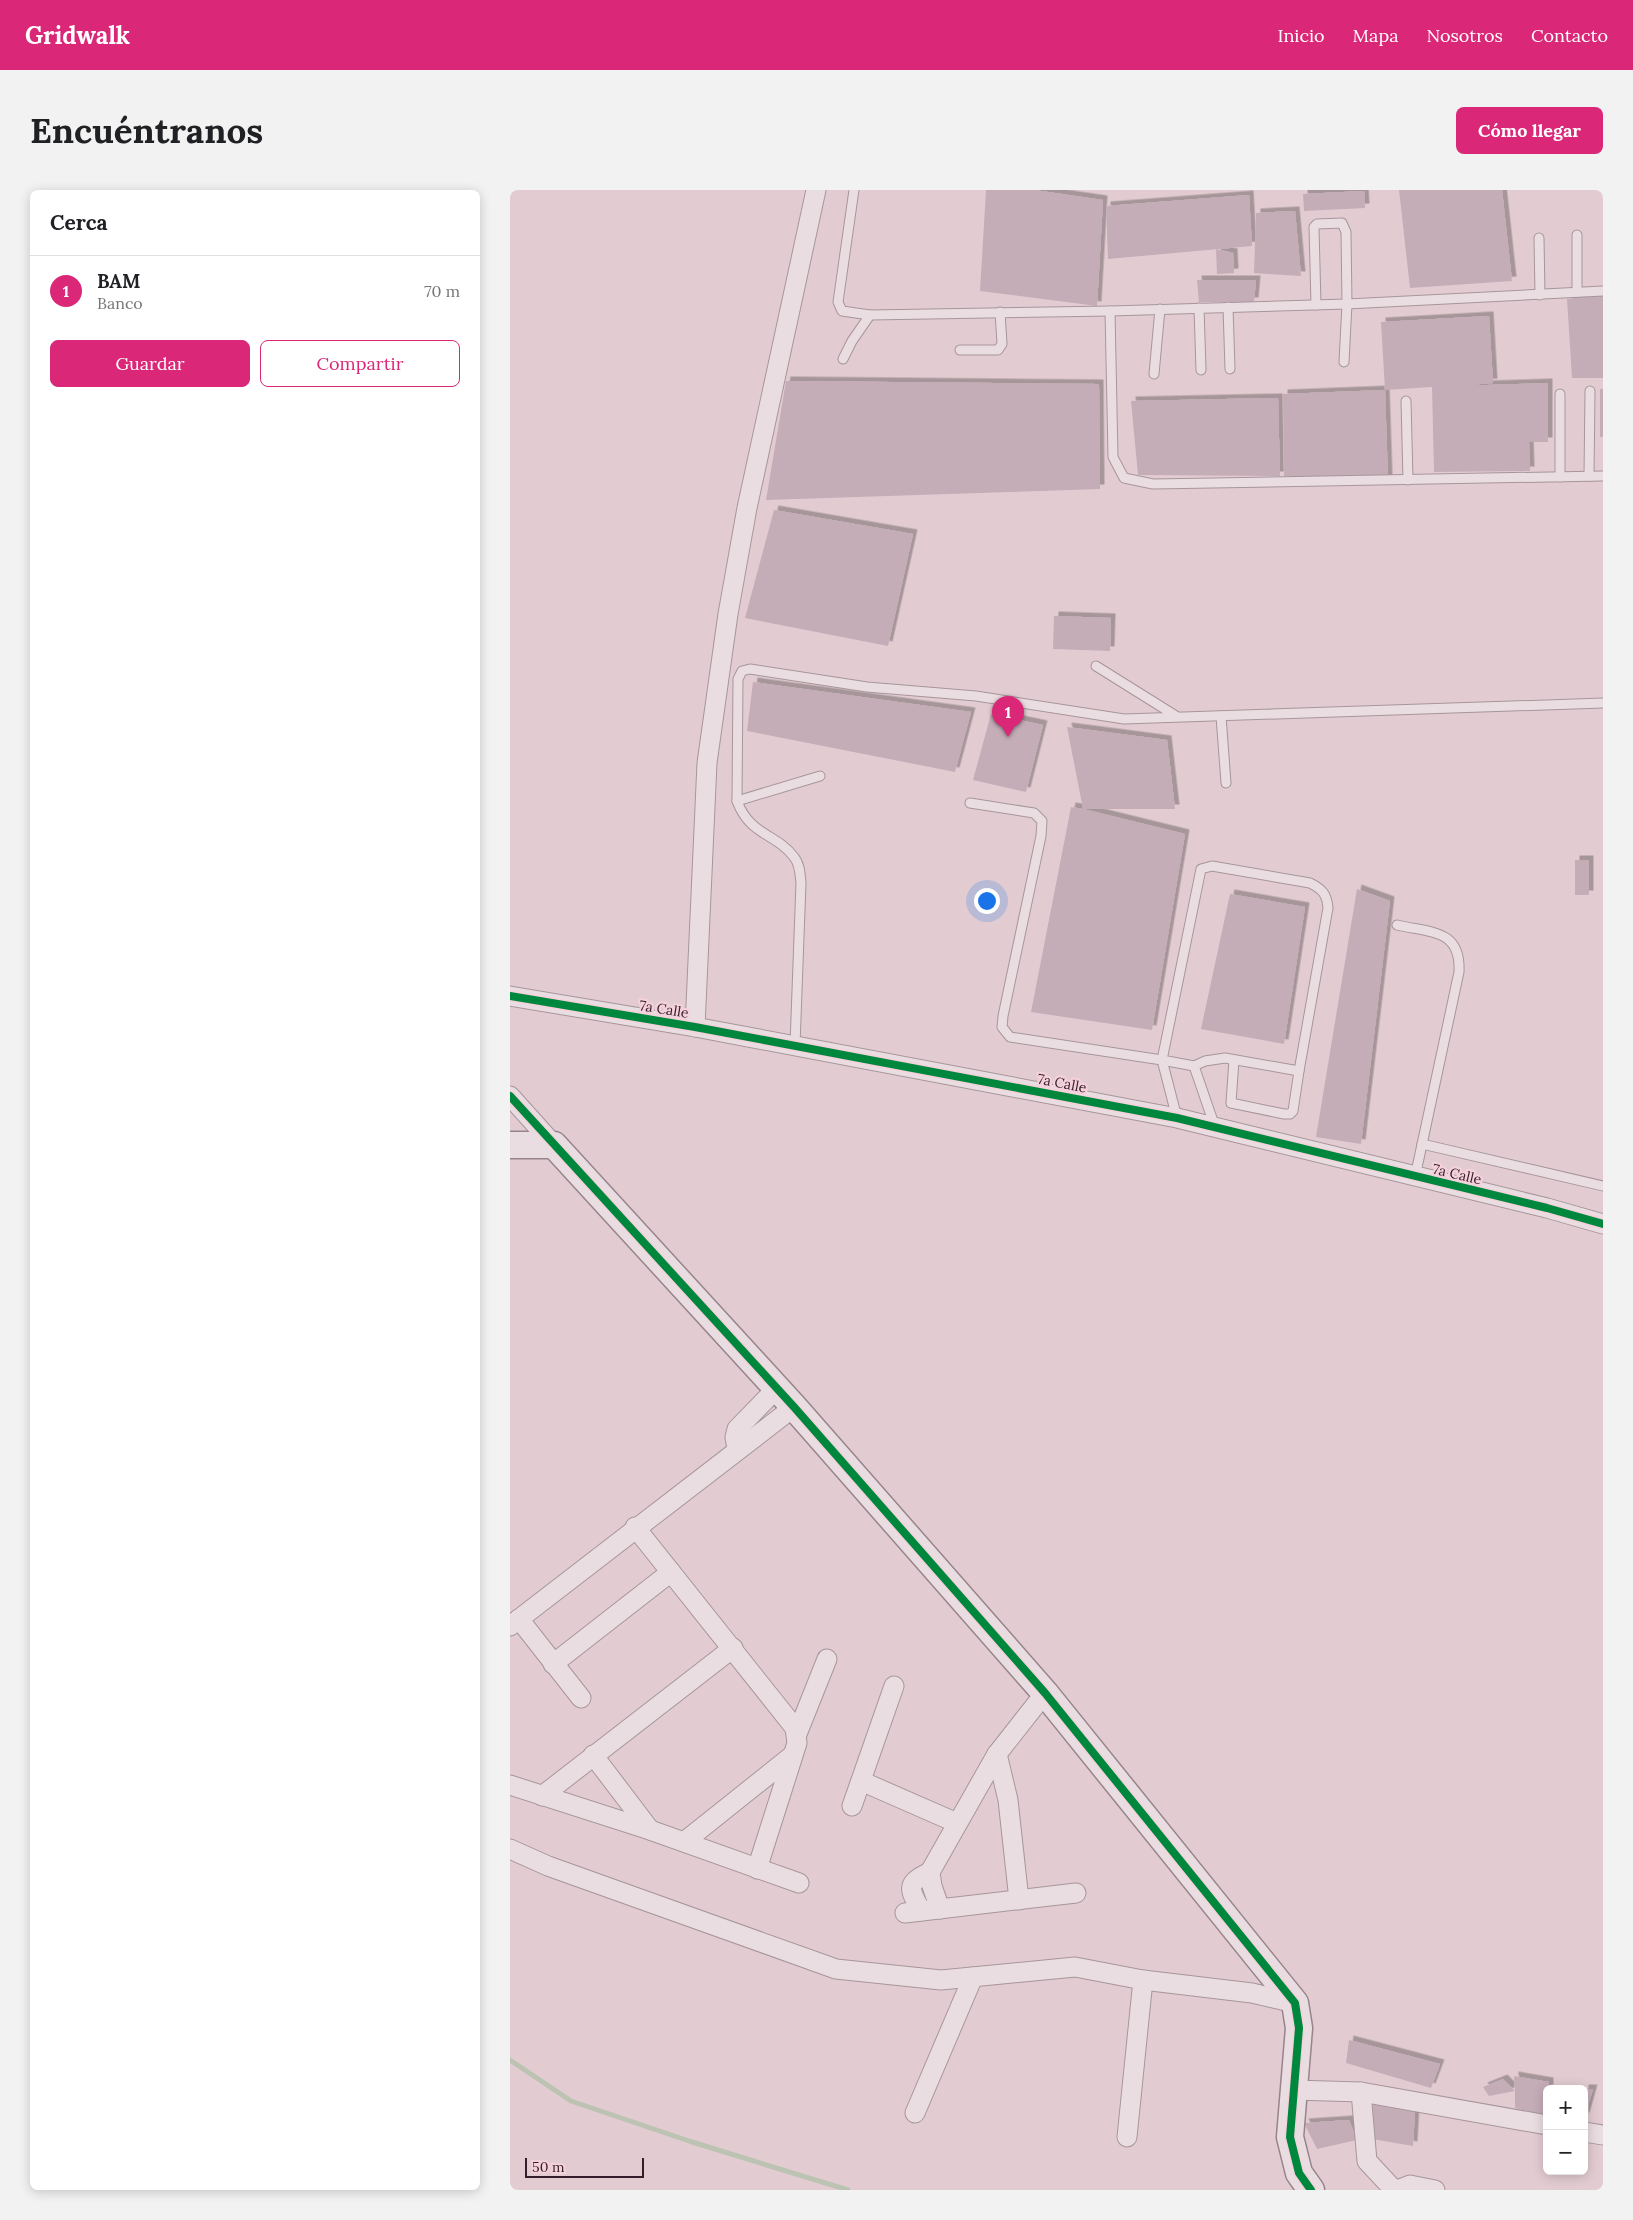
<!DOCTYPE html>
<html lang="es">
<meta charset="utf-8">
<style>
body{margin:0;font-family:Lora,serif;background:#f2f2f2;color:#202124}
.controls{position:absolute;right:15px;bottom:15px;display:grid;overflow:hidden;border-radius:8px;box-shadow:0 2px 12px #0003}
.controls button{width:45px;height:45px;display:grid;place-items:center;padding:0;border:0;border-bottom:1px solid #e0e0e0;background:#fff;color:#202124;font:25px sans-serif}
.scale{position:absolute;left:15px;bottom:12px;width:119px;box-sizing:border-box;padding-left:5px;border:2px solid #351e2a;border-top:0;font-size:14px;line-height:18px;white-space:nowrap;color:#351e2a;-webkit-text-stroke:4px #f4d1db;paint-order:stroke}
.you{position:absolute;left:476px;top:710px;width:18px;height:18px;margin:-12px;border:4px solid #fff;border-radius:50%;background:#1a73e8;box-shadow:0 0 0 8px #1a73e833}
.badge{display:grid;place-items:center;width:32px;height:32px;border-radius:50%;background:#db2777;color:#fff;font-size:16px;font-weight:700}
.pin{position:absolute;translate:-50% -41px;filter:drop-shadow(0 1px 2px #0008)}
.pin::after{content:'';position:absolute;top:26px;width:18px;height:15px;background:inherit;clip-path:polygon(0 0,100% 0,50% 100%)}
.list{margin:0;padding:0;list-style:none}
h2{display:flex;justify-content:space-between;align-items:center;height:65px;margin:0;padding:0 20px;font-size:21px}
h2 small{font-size:16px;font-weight:400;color:#757577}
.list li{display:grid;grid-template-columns:32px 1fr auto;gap:15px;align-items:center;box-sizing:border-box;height:70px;padding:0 20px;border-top:1px solid #e0e0e0}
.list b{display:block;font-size:19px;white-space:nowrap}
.list p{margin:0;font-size:16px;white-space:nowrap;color:#757577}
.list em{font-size:16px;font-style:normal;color:#757577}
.actions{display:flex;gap:10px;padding:15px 20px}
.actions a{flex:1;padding:11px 0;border:1px solid #db2777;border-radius:8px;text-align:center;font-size:18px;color:#db2777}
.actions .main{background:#db2777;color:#fff}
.map{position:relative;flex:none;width:1093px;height:2000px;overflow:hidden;border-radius:8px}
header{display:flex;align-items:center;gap:30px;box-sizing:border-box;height:70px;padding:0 25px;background:#db2777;color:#fff}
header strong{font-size:24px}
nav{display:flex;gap:28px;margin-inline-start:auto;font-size:18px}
.intro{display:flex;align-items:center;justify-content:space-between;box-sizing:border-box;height:120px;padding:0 30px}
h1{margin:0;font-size:35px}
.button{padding:12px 22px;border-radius:8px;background:#db2777;color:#fff;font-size:18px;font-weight:700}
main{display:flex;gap:30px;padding:0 30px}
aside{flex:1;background:#fff;border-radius:8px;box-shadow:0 2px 12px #0003}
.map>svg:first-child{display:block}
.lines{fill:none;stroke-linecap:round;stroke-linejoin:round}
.stream{stroke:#bcc3b2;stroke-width:5}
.building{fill:#c5adb8;filter:url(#shadow)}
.lane-casing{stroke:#a7959c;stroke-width:11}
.street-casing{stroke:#a7959c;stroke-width:21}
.secondary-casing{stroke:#97848c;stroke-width:29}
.lane{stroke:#eadde1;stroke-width:9}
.street{stroke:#eadde1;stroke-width:19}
.secondary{stroke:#eadde1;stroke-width:26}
.cycleway-casing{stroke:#f4d1db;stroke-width:11}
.cycleway{stroke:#00873e;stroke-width:8}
.labels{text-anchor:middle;stroke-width:4.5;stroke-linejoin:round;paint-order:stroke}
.street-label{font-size:14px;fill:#351e2a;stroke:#f4d1db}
</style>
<header>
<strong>Gridwalk</strong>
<nav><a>Inicio</a><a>Mapa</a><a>Nosotros</a><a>Contacto</a></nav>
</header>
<div class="intro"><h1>Encuéntranos</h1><a class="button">Cómo llegar</a></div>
<main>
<aside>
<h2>Cerca<small></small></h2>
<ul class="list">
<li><span class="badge">1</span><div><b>BAM</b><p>Banco</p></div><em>70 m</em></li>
</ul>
<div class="actions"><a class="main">Guardar</a><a>Compartir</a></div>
</aside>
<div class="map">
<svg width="1093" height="2000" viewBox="0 0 1093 2000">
<defs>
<filter id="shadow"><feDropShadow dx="4.5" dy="-4.5" stdDeviation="0" flood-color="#0004"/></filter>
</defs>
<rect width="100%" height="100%" fill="#e2ccd2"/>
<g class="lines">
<path class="stream" d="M0,1870L61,1911L182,1952L338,2000"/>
</g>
<g class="building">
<path d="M476,0H524L593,10L587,116L470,101Z"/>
<path d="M889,0H992L1002,91L900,98Z"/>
<path d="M854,1L855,18L794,21L793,4Z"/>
<path d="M739,5L742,56L598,69L596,16Z"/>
<path d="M785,21L791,86L744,83L746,23Z"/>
<path d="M706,59L723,63L724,83L707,84Z"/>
<path d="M687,90H746L744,112H689Z"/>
<path d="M1091,106H1093V188H1062L1057,109Z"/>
<path d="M979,126L983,193L946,196L1038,193V252H1019L1020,281L924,282L922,197L875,200L878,290L774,286L773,204L875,200L871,132Z"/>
<path d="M276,191L589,194L590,299L256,310Z"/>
<rect x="1090" y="199" width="3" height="48"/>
<path d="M768,208L770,286L628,285L621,211Z"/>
<path d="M264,320L403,344L378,456L235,428Z"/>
<path d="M544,426L601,428L600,461L543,459Z"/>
<path d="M243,492L461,522L445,582L237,541Z"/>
<path d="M481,524L533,535L516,602L463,590Z"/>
<path d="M557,537L657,550L665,619H573L675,644L642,840L521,822L561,617L573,619Z"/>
<rect x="1065" y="670" width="14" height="35"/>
<path d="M847,699L880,711L851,954L806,947Z"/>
<path d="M720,704L795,717L774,854L691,839Z"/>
<path d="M839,1850L930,1874L921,1898L836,1873Z"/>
<path d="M1004,1886L1039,1892V1899H1037V1927L1005,1918V1901L979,1906L973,1897L993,1889L1005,1901Z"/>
<path d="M1074,1899H1083L1075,1927H1074Z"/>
<path d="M863,1913L905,1920L903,1956L862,1949Z"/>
<path d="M839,1930L847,1950L807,1959L794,1933Z"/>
</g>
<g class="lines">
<defs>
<g id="lane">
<path d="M344,0L328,112L332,121L360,125L600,121L837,114L1093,101"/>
<path d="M1067,45V102"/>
<path d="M1029,48L1030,105"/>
<path d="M806,115L804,37L807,34L832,33L836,42L837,114L834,172"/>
<path d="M718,117L720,179"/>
<path d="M689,118L691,180"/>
<path d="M600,121L603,267L614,288L643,294L1093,286"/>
<path d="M450,160H488L492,154L490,122"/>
<path d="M333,169L342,151L360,125"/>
<path d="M644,184L650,119"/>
<path d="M1050,204V287"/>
<path d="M896,211L898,290"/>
<path d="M1079,286L1080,201"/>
<path d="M586,476L666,526"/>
<path d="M711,526L716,593"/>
<path d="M227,611L310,586"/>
<path d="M460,613L524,623L532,631L531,646L493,826L492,837L500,847L652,870L691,679L702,676L800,693C812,699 817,704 818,718L789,881L715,868L695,871L684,876L652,870L667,928"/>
<path d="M887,735C921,743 951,739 949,782L905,987"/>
<path d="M285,855L291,693C290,684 290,674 284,667C266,643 240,646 227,611L228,489L232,481L240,479L357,497L466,506L614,529L1093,513"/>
<path d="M724,870L721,913L774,924H780L783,921L789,881"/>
<path d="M684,876L705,937"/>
<path d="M912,954L1093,996"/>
</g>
<g id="street">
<path d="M0,806L185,837L667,928L1037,1018L1093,1034"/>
<path d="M185,837L197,573L218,424L237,318L306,0"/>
<path d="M0,906L44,955"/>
<path d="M227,1259L225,1247L227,1239L267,1198"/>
<path d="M125,1337L285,1538L287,1553L247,1679"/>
<path d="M9,1429L71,1508"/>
<path d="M0,1436L284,1217"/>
<path d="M43,1474L161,1382"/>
<path d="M287,1544L317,1469"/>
<path d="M487,1564L498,1610L509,1710"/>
<path d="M83,1565L140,1640"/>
<path d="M351,1591L447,1633"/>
<path d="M0,1595L140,1640L289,1693"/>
<path d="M32,1606L223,1458"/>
<path d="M342,1616L384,1496"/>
<path d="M174,1652L283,1565"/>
<path d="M0,1659L38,1676L326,1779L431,1790L565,1777L633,1790L742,1803L785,1813"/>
<path d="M430,1719L422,1696L420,1682L487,1564L535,1503"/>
<path d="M411,1721C399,1698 395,1694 420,1682"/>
<path d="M395,1723L566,1703"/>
<path d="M783,1900L851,1902"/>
<path d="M405,1923L463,1787"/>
<path d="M1074,1942L1093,1945"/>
<path d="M617,1947L633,1790"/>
<path d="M884,2000L857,1971L851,1902L1037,1935"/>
<path d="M887,2000L900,1995L925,2000"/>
</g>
<path id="secondary" d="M0,955H44L284,1217L535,1503L785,1813L789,1838L780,1947L789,1983L801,2000"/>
</defs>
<use href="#lane" class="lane-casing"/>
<use href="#street" class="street-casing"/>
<use href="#secondary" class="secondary-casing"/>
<use href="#lane" class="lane"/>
<use href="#street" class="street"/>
<use href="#secondary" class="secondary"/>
<defs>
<g id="cycleway">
<path d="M0,806L185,837L667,928L1037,1018L1093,1034"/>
<path d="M0,906L284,1217L535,1503L785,1813L789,1838L780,1947L789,1983L801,2000"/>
</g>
</defs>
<use href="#cycleway" class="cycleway-casing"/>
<use href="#cycleway" class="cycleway"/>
</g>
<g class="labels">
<g class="street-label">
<text transform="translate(154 819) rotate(9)" y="5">7a Calle</text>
<text transform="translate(552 893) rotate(11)" y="5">7a Calle</text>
<text transform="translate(947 984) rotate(13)" y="5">7a Calle</text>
</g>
</g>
</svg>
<div class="controls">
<button>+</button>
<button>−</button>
</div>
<div class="scale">50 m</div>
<div class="you"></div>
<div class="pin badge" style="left:498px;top:547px">1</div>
</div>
</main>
